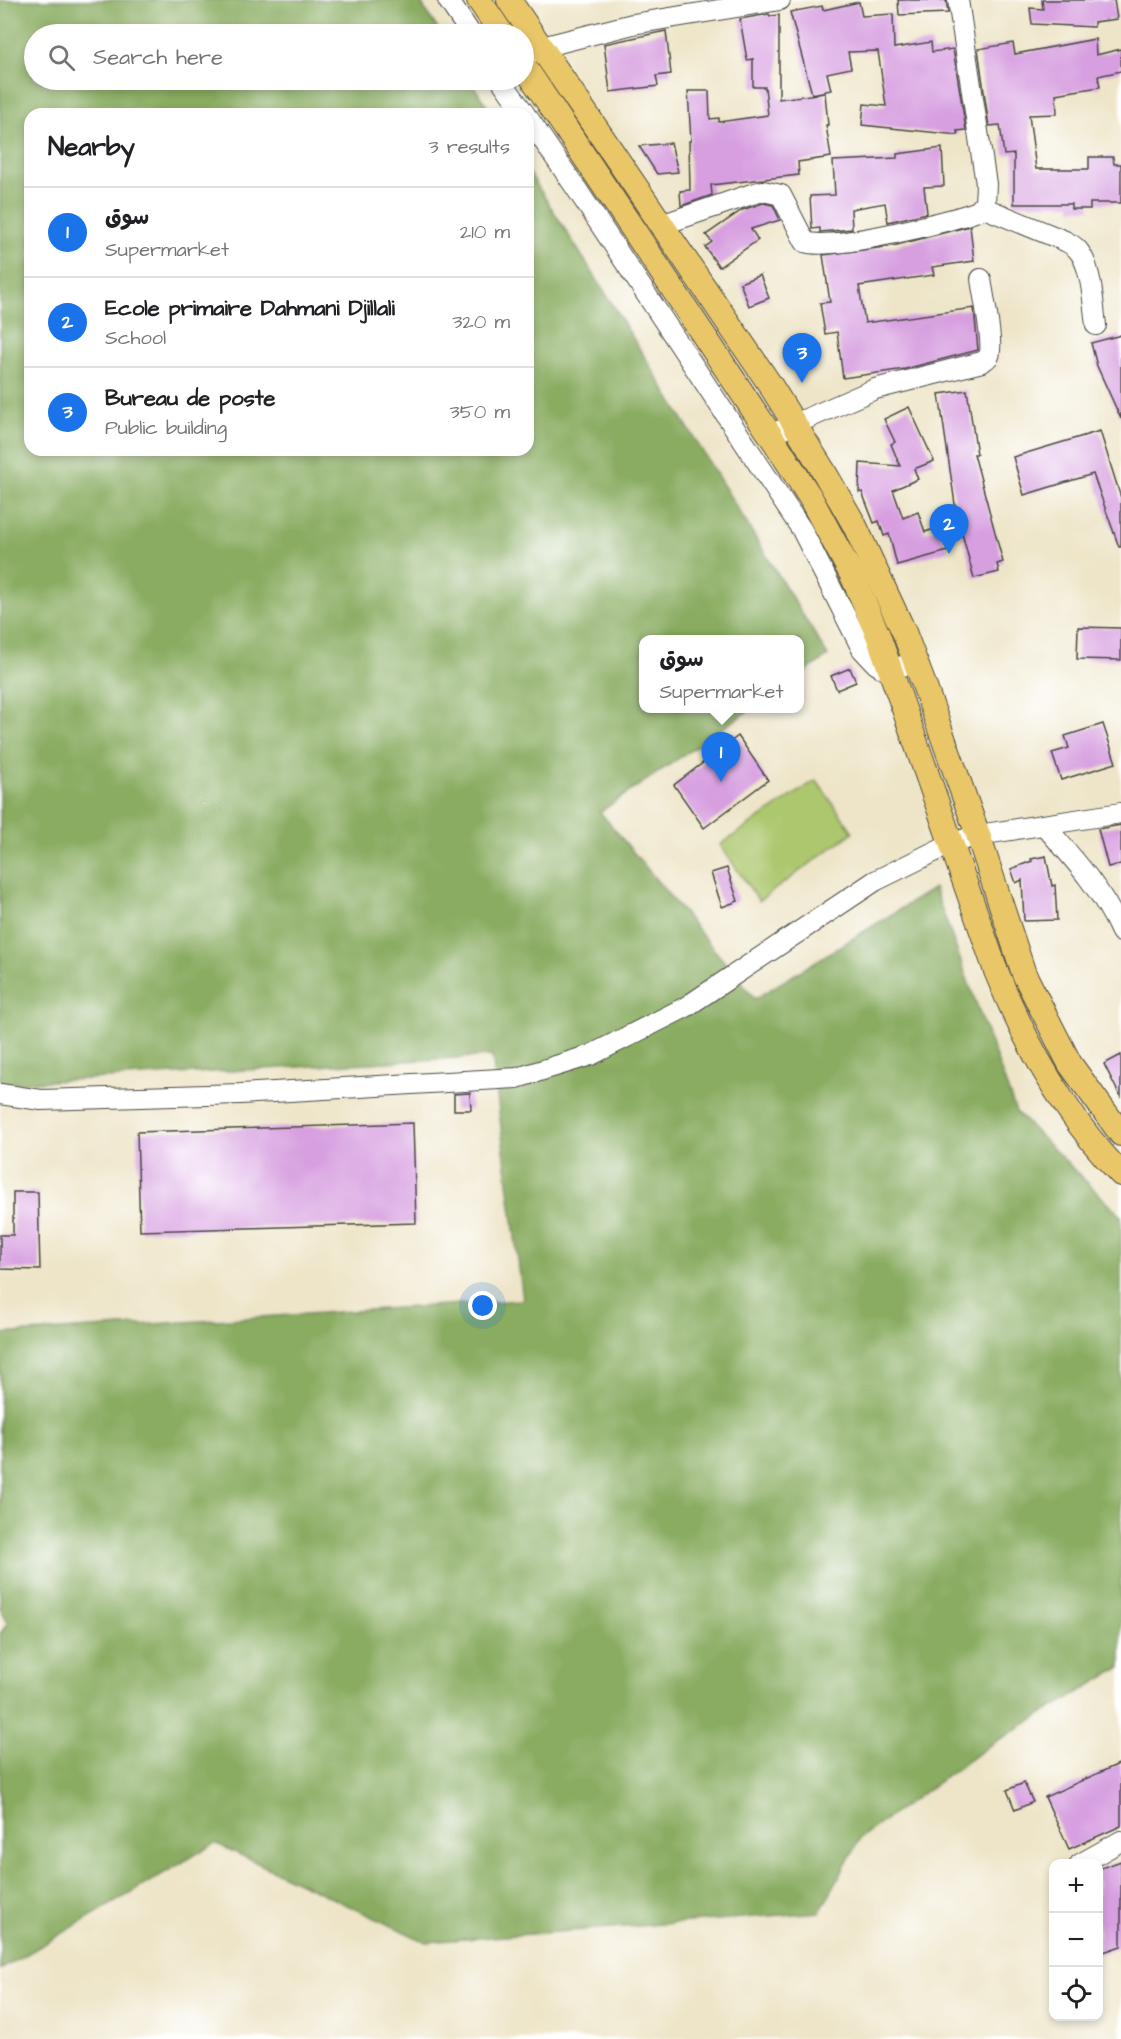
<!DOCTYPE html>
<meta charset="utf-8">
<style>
body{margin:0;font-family:"Architects Daughter","Playpen Sans Arabic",sans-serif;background:#f6f6f6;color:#202124}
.controls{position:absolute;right:18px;bottom:18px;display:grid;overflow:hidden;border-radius:12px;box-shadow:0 3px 9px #0003}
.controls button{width:54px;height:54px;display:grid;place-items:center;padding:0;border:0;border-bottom:2px solid #e0e0e0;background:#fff;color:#202124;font:30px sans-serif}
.you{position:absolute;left:483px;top:1306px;width:21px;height:21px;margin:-15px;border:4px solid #fff;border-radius:50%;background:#1a73e8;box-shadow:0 0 0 9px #1a73e833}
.badge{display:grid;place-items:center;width:39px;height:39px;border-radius:50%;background:#1a73e8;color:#fff;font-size:20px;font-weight:700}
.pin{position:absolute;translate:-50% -50px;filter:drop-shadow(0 2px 3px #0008)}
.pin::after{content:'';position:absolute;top:32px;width:21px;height:18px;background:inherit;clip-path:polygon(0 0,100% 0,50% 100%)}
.popup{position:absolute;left:639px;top:635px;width:165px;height:78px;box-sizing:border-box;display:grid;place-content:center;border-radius:12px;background:#fff;filter:drop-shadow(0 2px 4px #0005);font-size:20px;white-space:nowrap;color:#757577}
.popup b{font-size:22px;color:#202124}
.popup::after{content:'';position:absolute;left:50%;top:100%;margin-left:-12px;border:12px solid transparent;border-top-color:#fff}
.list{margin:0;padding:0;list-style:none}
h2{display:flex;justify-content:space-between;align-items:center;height:78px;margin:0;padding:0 24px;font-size:26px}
h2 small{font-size:20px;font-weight:400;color:#757577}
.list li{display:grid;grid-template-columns:39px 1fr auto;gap:18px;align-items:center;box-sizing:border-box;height:90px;padding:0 24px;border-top:2px solid #e0e0e0}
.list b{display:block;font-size:22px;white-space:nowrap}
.list p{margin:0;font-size:20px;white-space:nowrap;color:#757577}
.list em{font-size:20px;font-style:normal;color:#757577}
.icon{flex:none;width:33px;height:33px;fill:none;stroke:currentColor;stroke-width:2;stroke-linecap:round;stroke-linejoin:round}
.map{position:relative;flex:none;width:1121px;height:2039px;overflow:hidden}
.search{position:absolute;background:#fff;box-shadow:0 3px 9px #0003;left:24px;top:24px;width:510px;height:66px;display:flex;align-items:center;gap:15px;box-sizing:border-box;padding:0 21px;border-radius:33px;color:#757577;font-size:22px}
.panel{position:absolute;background:#fff;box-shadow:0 3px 9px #0003;left:24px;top:108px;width:510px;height:348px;border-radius:18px}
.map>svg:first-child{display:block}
.green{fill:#acc76d;stroke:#6c794c;stroke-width:1.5}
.forest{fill:#89ac60;stroke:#5a6c46;stroke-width:1.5}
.building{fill:#d79fe0}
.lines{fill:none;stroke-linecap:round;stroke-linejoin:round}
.minor-casing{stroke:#484743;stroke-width:22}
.major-casing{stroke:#484743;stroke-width:26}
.minor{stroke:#fff;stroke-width:20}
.major{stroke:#e9c769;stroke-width:24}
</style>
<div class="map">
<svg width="1121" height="2039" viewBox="0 0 1121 2039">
<rect width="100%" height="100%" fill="#fff"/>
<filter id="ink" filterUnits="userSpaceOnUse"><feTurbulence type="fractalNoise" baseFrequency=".0167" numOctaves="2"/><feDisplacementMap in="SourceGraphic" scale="12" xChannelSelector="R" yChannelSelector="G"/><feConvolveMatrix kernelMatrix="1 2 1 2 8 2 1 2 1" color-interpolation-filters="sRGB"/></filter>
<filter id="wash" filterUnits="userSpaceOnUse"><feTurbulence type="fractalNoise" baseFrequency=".008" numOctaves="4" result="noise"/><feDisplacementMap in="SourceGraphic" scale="24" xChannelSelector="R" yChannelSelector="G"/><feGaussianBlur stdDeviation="1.35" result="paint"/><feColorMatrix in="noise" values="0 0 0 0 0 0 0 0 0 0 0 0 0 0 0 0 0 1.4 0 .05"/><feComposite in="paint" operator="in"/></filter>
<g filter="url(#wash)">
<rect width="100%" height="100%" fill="#eee5c8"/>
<path class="green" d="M816,780L853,832L759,901L720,845Z"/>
<path class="forest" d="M0,0H419L441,34H34V80H470L492,114H30V450H528V171L601,286L828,656L799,676V640H643V708L751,709L600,812L755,999L934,888L1016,1112L1121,1216V1667L990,1745L860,1838L820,1912L426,1942L215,1843L0,1970V1634L8,1622L0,1609V1334L523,1300L492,1056L0,1084Z"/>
<g id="blocks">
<g class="building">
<path d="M898,0H946L948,13L899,15Z"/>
<path d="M1042,0H1114L1117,19L1094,22V27L1032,24L1030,8L1043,9Z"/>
<path d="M859,2L862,16L893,14L894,48L931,42L932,52L953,49L966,130L957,131L958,135L862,125L864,104L886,106L878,51L848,52L851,68L827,73L831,90L812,94L790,12L822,6L823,10Z"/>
<path d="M769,14L770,16L779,15V99L825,93L828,125H826L831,157L798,162L799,175L711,185L712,195L681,206L680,191L690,190L689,141H691L688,91H709L710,119L719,118V122L768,115L765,87H753V59L747,60L740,19Z"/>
<path d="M666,31L671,74L656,76L658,86L610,92L604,44Z"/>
<path d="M1095,39L1096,55L1121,49V71L1098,76L1100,87L1056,94L1057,114L1029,115L1036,169H1089V157H1113L1114,164H1121V203H1090V209H1071V204H1014V154L1004,155L1000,125L989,126L978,49L1013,43L1015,54Z"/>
<path d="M671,143L678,172L657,174L639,146Z"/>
<path d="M942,148L944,186L924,187L927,213L888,222L885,203L851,209L852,229L820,232V228L812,229L810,196L835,195L833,161L897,158V154Z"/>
<path d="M763,203L773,205L780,220L751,229L758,240L719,267L705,247L712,242L706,235L742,210Z"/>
<path d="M970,226L974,261L932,267L934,275L859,286L865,323L974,308L978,350L905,369L843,378L837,332L825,334L820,303L830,302L823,255L893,246Z"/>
<path d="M760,275L769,298L749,306L740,283Z"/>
<path d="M1121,335V419L1097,366L1091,343Z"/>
<path d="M967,390L977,454H974L1003,562L997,564L999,572L974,578L956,511L939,394Z"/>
<path d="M909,407L934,461L914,469L918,479L893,490L903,518L918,512L925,532L938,528L948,551L897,565L889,534L884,536L879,521L874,523L862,492H859L860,463L900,466L891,444L895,442L884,419Z"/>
<path d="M1100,431L1121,498V547H1119L1093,474L1024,495L1013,457Z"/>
<path d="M1078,627L1121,628V660L1077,659Z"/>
<path d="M850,668L856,682L837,690L831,676Z"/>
<path d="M1103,724L1116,763L1061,780L1052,753L1069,748L1065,736Z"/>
<path d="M738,736L768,780L704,828L674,785Z"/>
<path d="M1121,825V864L1108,867L1098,829Z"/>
<path d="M1046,856L1052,886L1055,885L1057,920L1024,921L1022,880L1016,883L1011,869L1032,861L1031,859Z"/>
<path d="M727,868L738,901L722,907L711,873Z"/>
<path d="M1121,1055V1098L1104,1064Z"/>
<path d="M470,1093L471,1110H454V1094Z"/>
<path d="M413,1123L416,1223L140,1231L137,1132Z"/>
<path d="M13,1192H38L40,1270L0,1269V1235H13Z"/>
<path d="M1121,1763V1826L1069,1849L1045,1797Z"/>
<path d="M1024,1783L1033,1802L1015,1810L1007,1790Z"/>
<path d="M1121,1861V1946L1098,1954V1869Z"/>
</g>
</g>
</g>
<g filter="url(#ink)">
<use href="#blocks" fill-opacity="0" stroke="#484743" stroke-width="1.5"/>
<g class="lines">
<defs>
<g id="minor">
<path d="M448,0L471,34"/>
<path d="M524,56L542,47L633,24L780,0"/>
<path d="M501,80L525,114"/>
<path d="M528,118L576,188L802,530L862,649L876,664L886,670L915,663"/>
<path d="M982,207L1065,241C1069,243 1074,246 1077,249C1092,265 1093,304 1096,325"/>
<path d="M661,225L752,194L763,191L781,195L805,242C831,251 949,222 978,211L985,203L986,184L958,0"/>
<path d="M781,430L875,389L982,362C985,360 987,359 989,356C994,344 983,294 981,279"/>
<path d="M1044,825C1073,858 1103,891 1121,932"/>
<path d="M0,1094L41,1100L240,1094L517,1078L591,1055L686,1007L875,881L950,844L978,835L1121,813"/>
<path d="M1080,1864L1121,1841"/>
</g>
<g id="major">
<path d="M479,0L502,34"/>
<path d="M509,0L769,383L823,470L854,524L904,632L923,682L978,835L1024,974L1070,1064L1121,1134"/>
<path d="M524,66L775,442L810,497L852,575L878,635L996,971C1025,1043 1066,1117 1121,1174"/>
</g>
</defs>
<use href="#minor" class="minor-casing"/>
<use href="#major" class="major-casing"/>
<use href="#minor" class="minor"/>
<use href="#major" class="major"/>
</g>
</g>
</svg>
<div class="controls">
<button>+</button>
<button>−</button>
<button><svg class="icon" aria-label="locate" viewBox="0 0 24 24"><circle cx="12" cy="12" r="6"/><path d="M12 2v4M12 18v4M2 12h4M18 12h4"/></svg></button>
</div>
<div class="you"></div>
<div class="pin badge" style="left:721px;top:782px">1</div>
<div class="popup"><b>سوق</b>Supermarket</div>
<div class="pin badge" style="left:949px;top:554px">2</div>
<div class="pin badge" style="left:802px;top:383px">3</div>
<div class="search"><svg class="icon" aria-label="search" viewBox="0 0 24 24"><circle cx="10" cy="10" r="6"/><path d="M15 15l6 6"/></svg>Search here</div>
<section class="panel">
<h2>Nearby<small>3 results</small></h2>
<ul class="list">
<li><span class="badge">1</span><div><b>سوق</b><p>Supermarket</p></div><em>210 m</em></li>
<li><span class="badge">2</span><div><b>Ecole primaire Dahmani Djillali</b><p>School</p></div><em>320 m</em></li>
<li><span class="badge">3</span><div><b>Bureau de poste</b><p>Public building</p></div><em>350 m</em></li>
</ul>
</section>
</div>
